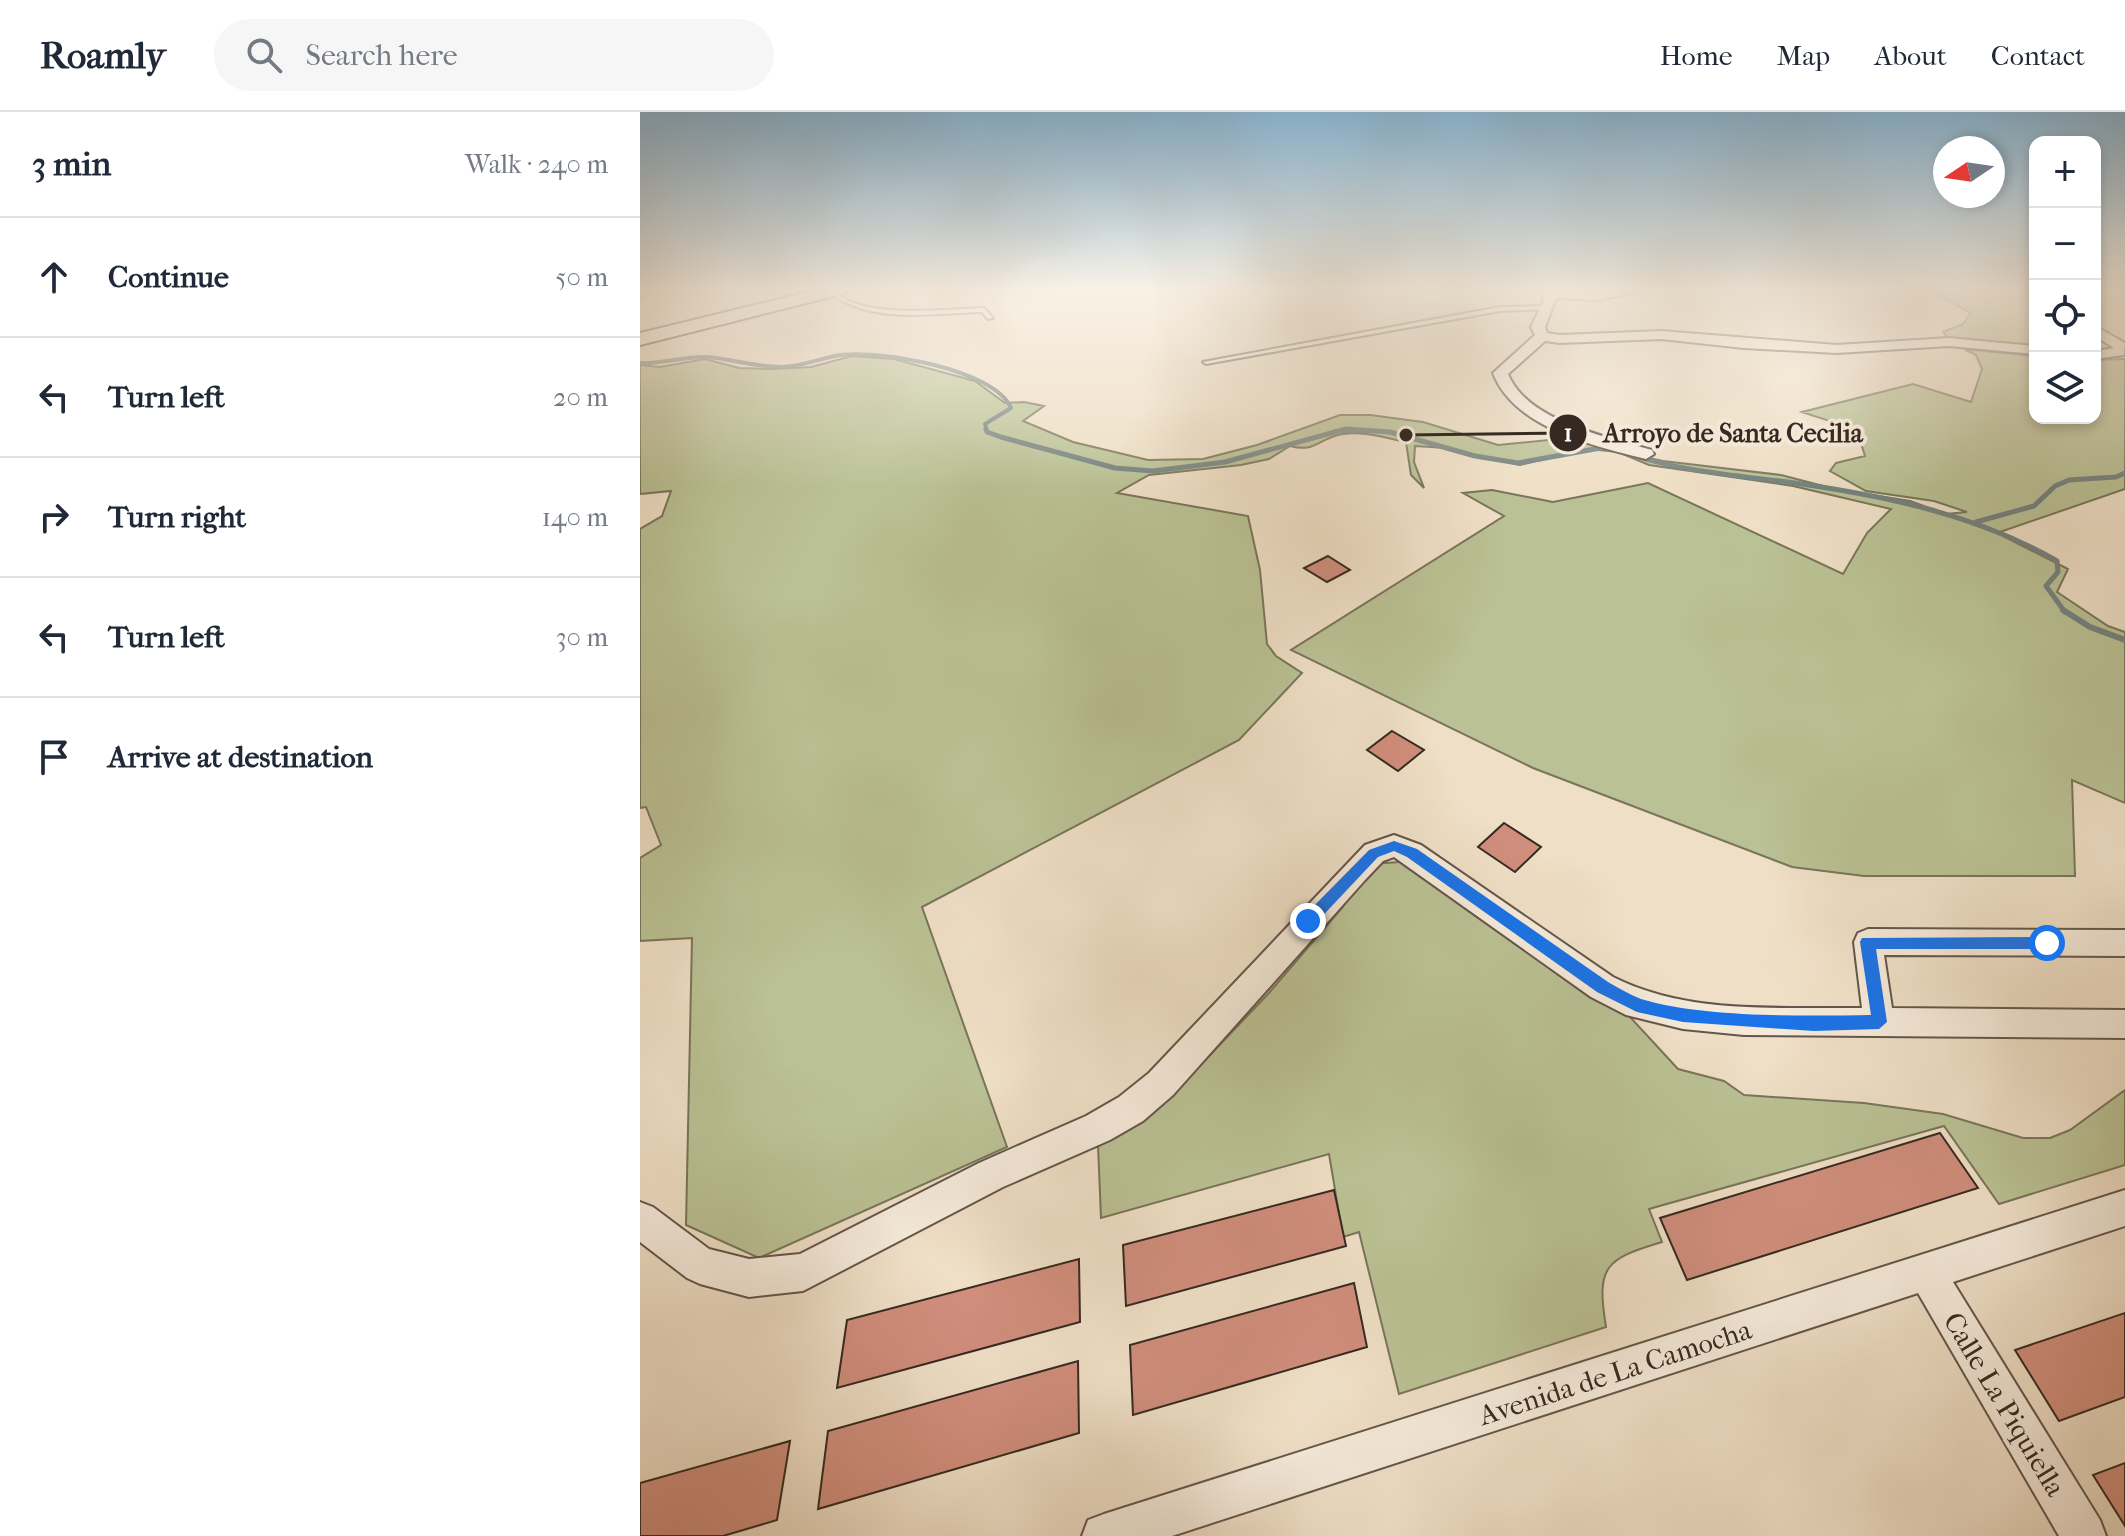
<!DOCTYPE html>
<meta charset="utf-8">
<style>
body{margin:0;font-family:"IM FELL French Canon",serif;background:#f6f6f7;color:#1f2937}
.controls{position:absolute;right:24px;top:24px;display:grid;overflow:hidden;border-radius:16px;box-shadow:0 4px 12px #0003}
.controls button{width:72px;height:72px;display:grid;place-items:center;padding:0;border:0;border-bottom:2px solid #e0e1e3;background:#fff;color:#1f2937;font:40px sans-serif}
.compass{position:absolute;left:1293px;top:24px;width:72px;height:72px;border-radius:50%;background:#fff;box-shadow:0 4px 12px #0003;rotate:257deg}
.stop{position:absolute;width:24px;height:24px;margin:-18px;border:6px solid #1a73e8;border-radius:50%;background:#fff}
.stop.end{background:#1a73e8;border-color:#fff;box-shadow:0 2px 8px #0008}
.list{margin:0;padding:0;list-style:none}
h2{display:flex;justify-content:space-between;align-items:center;height:104px;margin:0;padding:0 32px;font-size:34px}
h2 small{font-size:26px;font-weight:400;color:#747a83}
.list li{display:grid;grid-template-columns:52px 1fr auto;gap:24px;align-items:center;box-sizing:border-box;height:120px;padding:0 32px;border-top:2px solid #e0e1e3}
.list b{display:block;font-size:30px;white-space:nowrap}
.list em{font-size:26px;font-style:normal;color:#747a83}
.icon{flex:none;width:44px;height:44px;fill:none;stroke:currentColor;stroke-width:2;stroke-linecap:round;stroke-linejoin:round}
.map{position:relative;flex:none;width:1485px;height:1424px;overflow:hidden}
header{display:flex;align-items:center;gap:48px;box-sizing:border-box;height:112px;padding:0 40px;background:#fff;border-bottom:2px solid #e0e1e3}
header strong{font-size:38px}
nav{display:flex;gap:44px;margin-inline-start:auto;font-size:28px}
.search{width:560px;height:72px;background:#f6f6f7;display:flex;align-items:center;gap:20px;box-sizing:border-box;padding:0 28px;border-radius:44px;color:#747a83;font-size:30px}
main{display:flex}
aside{flex:1;background:#fff}
.map>svg:first-child{display:block}
.green{fill:#bac194;stroke:#78755b;stroke-width:2}
.lines{fill:none;stroke-linecap:round;stroke-linejoin:round}
.stream-far2{stroke:#73817e;stroke-width:4}
.stream-far1{stroke:#73817e;stroke-width:5}
.stream{stroke:#73817e;stroke-width:6}
.building{fill:#d08e7c;stroke:#352922;stroke-width:2}
.lane-casing{stroke:#64564b;stroke-width:4}
.street-casing{stroke:#64564b;stroke-width:4}
.secondary-casing{stroke:#352922;stroke-width:4}
.lane{fill:#f5eada;fill-rule:evenodd}
.street{fill:#f5eada;fill-rule:evenodd}
.secondary{fill:#f5eada;fill-rule:evenodd}
.route{fill:#1a73e8}
.labels{text-anchor:middle;stroke-width:8;stroke-linejoin:round;paint-order:stroke}
.near-street-label{font-size:28px;fill:#352922;stroke:#f5eada}
.leader{fill:none;stroke:#352922;stroke-width:3}
.callout-dot{fill:#352922;stroke:#f5eada;stroke-width:3}
.mark-label{font-size:24px;text-anchor:middle;font-weight:bold;fill:#fff}
.callout-label{font-size:26px;text-anchor:middle;font-weight:bold;fill:#352922;stroke:#f5eada;stroke-width:8;stroke-linejoin:round;paint-order:stroke}
</style>
<header>
<strong>Roamly</strong>
<div class="search"><svg class="icon" aria-label="search" viewBox="0 0 24 24"><circle cx="10" cy="10" r="6"/><path d="M15 15l6 6"/></svg>Search here</div>
<nav><a>Home</a><a>Map</a><a>About</a><a>Contact</a></nav>
</header>
<main>
<aside>
<h2>3 min<small>Walk · 240 m</small></h2>
<ul class="list">
<li><svg class="icon" aria-label="ahead" viewBox="0 0 24 24"><path d="M12 20V5M6 11l6-6 6 6"/></svg><div><b>Continue</b></div><em>50 m</em></li>
<li><svg class="icon" aria-label="left" viewBox="0 0 24 24"><path d="M17 20v-9H6M10 6l-5 5 5 5"/></svg><div><b>Turn left</b></div><em>20 m</em></li>
<li><svg class="icon" aria-label="right" viewBox="0 0 24 24"><path d="M7 20v-9h11M14 6l5 5-5 5"/></svg><div><b>Turn right</b></div><em>140 m</em></li>
<li><svg class="icon" aria-label="left" viewBox="0 0 24 24"><path d="M17 20v-9H6M10 6l-5 5 5 5"/></svg><div><b>Turn left</b></div><em>30 m</em></li>
<li><svg class="icon" aria-label="arrive" viewBox="0 0 24 24"><path d="M6 21V4h12l-3 4 3 4H6"/></svg><div><b>Arrive at destination</b></div></li>
</ul>
</aside>
<div class="map">
<svg width="1485" height="1424" viewBox="0 0 1485 1424">
<rect width="100%" height="100%" fill="#efdfc6"/>
<filter id="stains"><feTurbulence type="fractalNoise" baseFrequency=".0025" numOctaves="4"/><feColorMatrix values="0 0 0 0 .2 0 0 0 0 .09 0 0 0 0 .02 0 0 0 .5 -.17"/></filter>
<radialGradient id="worn" r=".72"><stop offset=".6" stop-color="#630" stop-opacity="0"/><stop offset="1" stop-color="#630" stop-opacity=".3"/></radialGradient>
<g class="green">
<path d="M1287,177H1395V234L1309,227L1303,220L1323,212L1331,201Z"/>
<path d="M1324,237L1395,244V306H1455V248L1485,247V377L1357,421L1428,457L1417,480L1468,514L1485,520V691L1432,668L1435,764H1224L1152,755L893,656L651,538L864,404L823,381L852,378L913,390L1008,371L1203,462L1227,421L1251,397L1153,374L1009,353L978,340L948,337L880,353L806,336L775,334L774,350L784,376L771,363L766,330C746,326 724,319 703,322C678,326 677,341 650,334L629,347L601,353L509,363L477,381L608,404L620,458L627,532L636,544L662,561L599,628L282,795L367,1035L119,1146L46,1113L52,826L0,829V746L21,733L6,695L0,696V417L22,404L31,379L0,382V253L20,255L65,247L99,256L132,257L171,255L212,244L254,247L335,269L365,291L384,290L404,294L383,309L433,330L508,348L563,347L617,333L700,303H730L783,310L858,333L929,326L946,317L996,343L1023,349L1141,363L1195,377L1270,389L1306,402L1327,400L1294,389L1226,379L1190,359L1196,351L1225,344C1218,312 1190,310 1162,300L1273,272L1331,290L1342,257L1336,243Z"/>
<path d="M773,749L979,893L1038,957L1084,969L1104,983L1224,991L1303,1002L1383,1026H1410L1430,1018L1485,978V1053L1359,1092L1304,1014L1009,1097L1022,1130C965,1147 956,1154 966,1215L759,1282L719,1120L703,1125L689,1042L461,1106L458,1033L535,980L628,882L702,796L732,752Z"/>
</g>
<g class="lines">
<g class="stream-far2">
<path d="M0,251C23,252 45,244 67,245C92,247 115,255 141,255C162,255 180,246 201,243C240,238 354,257 371,296L345,312L347,319"/>
<path d="M695,319H740"/>
</g>
<g class="stream-far1">
<path d="M346,317L347,320L361,325L475,356L513,359L585,350L706,317L750,320L835,344L878,351L966,335"/>
<path d="M986,341C1039,359 1093,363 1148,370C1241,383 1336,402 1417,449L1418,460L1406,474L1425,500"/>
<path d="M1336,410L1394,394L1415,374L1429,368L1476,365L1485,361"/>
</g>
<path class="stream" d="M1423,498L1450,515L1485,528"/>
</g>
<g class="building">
<path d="M688,444L710,458L687,470L664,456Z"/>
<path d="M752,619L784,638L758,659L727,638Z"/>
<path d="M864,711L901,735L875,760L838,735Z"/>
<path d="M1300,1021L1338,1076L1047,1168L1020,1106Z"/>
<path d="M694,1078L706,1134L486,1194L483,1133Z"/>
<path d="M439,1147L440,1210L197,1276L207,1208Z"/>
<path d="M714,1171L727,1235L493,1303L490,1233Z"/>
<path d="M1485,1201V1285L1419,1309L1375,1238Z"/>
<path d="M438,1249L439,1321L178,1397L188,1319Z"/>
<path d="M150,1329L137,1408L83,1424H0V1371Z"/>
<path d="M1485,1351V1414L1453,1363Z"/>
</g>
<g class="lines">
<defs>
<g id="lane">
<path d="M191,177C196,180 201,185 207,188C241,205 305,197 344,196L353,206L348,207L342,200C294,201 230,213 189,180Z"/>
<path d="M905,194L907,197L860,199L566,252L563,250L860,195Z"/>
</g>
<g id="street">
<path d="M0,177H10L0,187Z"/>
<path d="M902,177L957,180L1009,177L957,188L916,186L905,215L907,221L920,223L1021,219L1197,233L1309,226L1395,234V242L1309,234L1197,241L1104,236L1021,227L920,231L905,229L868,262C887,309 967,325 1012,338L1014,342L1006,347C954,334 874,316 853,261L895,223L891,215L904,188Z"/>
<path d="M1455,214L1485,231L1484,243L1455,247V239L1474,236L1455,224Z"/>
<path d="M754,723L781,733L973,865C1048,903 1139,895 1222,896L1214,830L1218,821L1228,817L1485,818V844L1244,843L1252,896L1485,898V926L1104,923L1043,917L986,903L951,885L754,745L743,749L725,768L533,983L503,1009L470,1028L363,1075L163,1179L109,1185L60,1172L47,1166L0,1130V1090L13,1095L69,1137L109,1147L160,1142L339,1051L446,1004L479,985L509,961L725,733Z"/>
<path d="M1485,1078V1114L1313,1170L1460,1408L1466,1424H1419L1278,1181L532,1424H442L448,1408L464,1402Z"/>
</g>
<path id="secondary" d="M181,177H209L206,181L0,233V221Z"/>
</defs>
<use href="#lane" class="lane-casing"/>
<use href="#street" class="street-casing"/>
<use href="#secondary" class="secondary-casing"/>
<use href="#lane" class="lane"/>
<use href="#street" class="street"/>
<use href="#secondary" class="secondary"/>
</g>
<linearGradient id="sky" x2="0" y2="1"><stop stop-color="#89b7d6"/><stop offset="0.47" stop-color="#f8f1e5"/><stop offset="1" stop-color="#f8f1e5" stop-opacity="0"/></linearGradient>
<rect width="1485" height="376" fill="url(#sky)"/>
<path class="route" d="M754,729L777,737L968,870C979,876 990,883 1001,887C1064,906 1164,904 1231,903L1220,830L1222,826L1407,825L1414,831L1407,837H1236L1247,910L1239,917L1174,919L1043,910L997,900L957,880L767,745L754,739L738,745L673,814H663V805L729,738Z"/>
<g class="labels">
<g class="near-street-label">
<text transform="translate(975 1260) rotate(-18)" y="10">Avenida de La Camocha</text>
<text transform="translate(1365 1292) rotate(59)" y="10">Calle La Piquiella</text>
</g>
</g>
<path class="leader" d="M766 323L928 321"/>
<g class="callout-dot">
<circle cx="766" cy="323" r="8"/>
<circle cx="928" cy="321" r="20"/>
</g>
<g class="mark-label">
<text x="928" y="329">1</text>
</g>
<g class="callout-label">
<text x="1093" y="330">Arroyo de Santa Cecilia</text>
</g>
<rect width="100%" height="100%" filter="url(#stains)"/>
<rect width="100%" height="100%" fill="url(#worn)"/>
</svg>
<div class="controls">
<button>+</button>
<button>−</button>
<button><svg class="icon" aria-label="locate" viewBox="0 0 24 24"><circle cx="12" cy="12" r="6"/><path d="M12 2v4M12 18v4M2 12h4M18 12h4"/></svg></button>
<button><svg class="icon" aria-label="layers" viewBox="0 0 24 24"><path d="M12 4l9 5-9 5-9-5zM3 14l9 5 9-5"/></svg></button>
</div>
<svg class="compass" viewBox="-18 -18 36 36"><path d="M0-13l5 13h-10z" fill="#e53935"/><path d="M0 13l5-13h-10z" fill="#747a83"/></svg>
<div class="stop" style="left:1407px;top:831px"></div>
<div class="stop end" style="left:668px;top:809px"></div>
</div>
</main>
